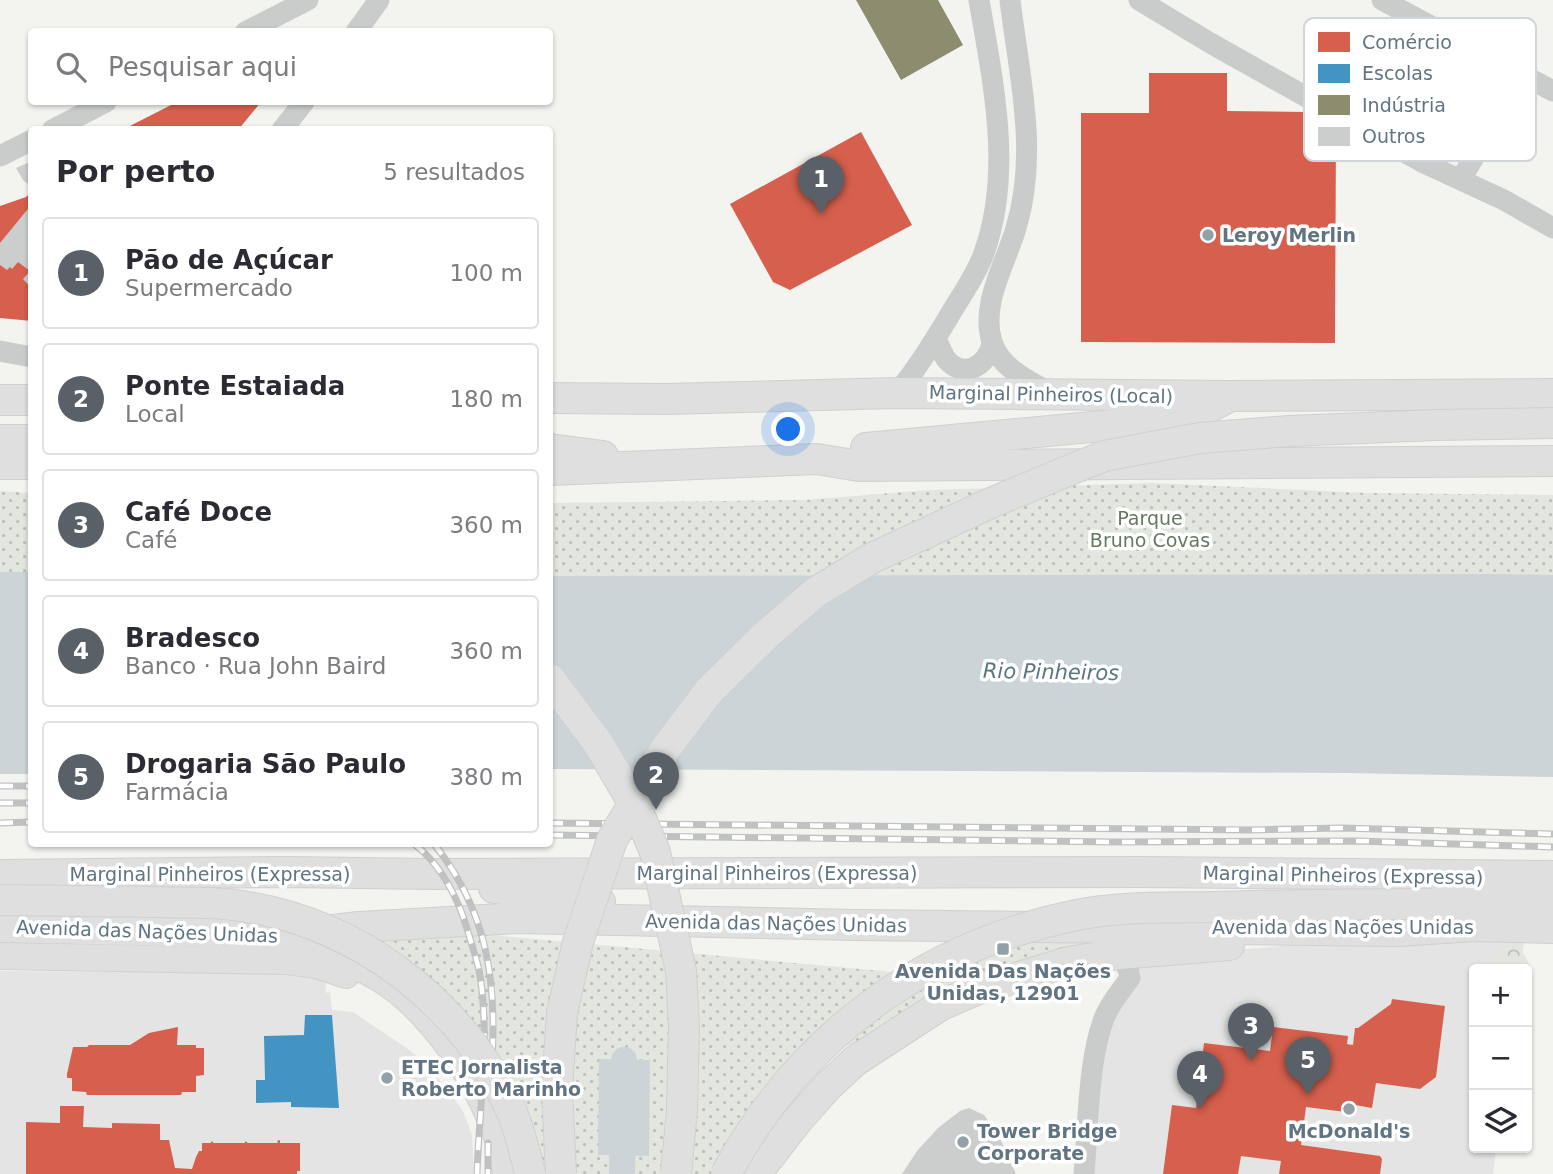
<!DOCTYPE html>
<html lang="pt">
<meta charset="utf-8">
<style>
body{margin:0;font-family:"DejaVu Sans",sans-serif;background:#f7f7f7;color:#2b2b33}
.controls{position:absolute;right:21px;bottom:21px;display:grid;overflow:hidden;border-radius:7px;box-shadow:0 2px 5px #0004}
.controls button{width:63px;height:63px;display:grid;place-items:center;padding:0;border:0;border-bottom:2px solid #e1e1e2;background:#fff;color:#2b2b33;font:35px sans-serif}
.you{position:absolute;left:789px;top:430px;width:24px;height:24px;margin:-18px;border:5px solid #fff;border-radius:50%;background:#1a73e8;box-shadow:0 0 0 10px #1a73e833}
.badge{display:grid;place-items:center;width:46px;height:46px;border-radius:50%;background:#5a6068;color:#fff;font-size:23px;font-weight:700}
.pin{position:absolute;translate:-50% -58px;filter:drop-shadow(0 2px 4px #0008)}
.pin::after{content:'';position:absolute;top:37px;width:24px;height:21px;background:inherit;clip-path:polygon(0 0,100% 0,50% 100%)}
.list{margin:0;padding:0;list-style:none}
h2{display:flex;justify-content:space-between;align-items:center;height:91px;margin:0;padding:0 28px;font-size:30px}
h2 small{font-size:23px;font-weight:400;color:#7c7c81}
.list li{display:grid;grid-template-columns:46px 1fr auto;gap:21px;align-items:center;box-sizing:border-box;height:112px;margin:0 14px 14px;padding:0 14px;border:2px solid #e1e1e2;border-radius:7px}
.list b{display:block;font-size:26px;white-space:nowrap}
.list p{margin:0;font-size:23px;white-space:nowrap;color:#7c7c81}
.list em{font-size:23px;font-style:normal;color:#7c7c81}
.icon{flex:none;width:38px;height:38px;fill:none;stroke:currentColor;stroke-width:2;stroke-linecap:round;stroke-linejoin:round}
.map{position:relative;flex:none;width:1553px;height:1174px;overflow:hidden}
.search{position:absolute;background:#fff;box-shadow:0 2px 5px #0004;left:28px;top:28px;width:525px;height:77px;display:flex;align-items:center;gap:18px;box-sizing:border-box;padding:0 24px;border-radius:7px;color:#7c7c81;font-size:26px}
.panel{position:absolute;background:#fff;box-shadow:0 2px 5px #0004;left:28px;top:126px;width:525px;height:721px;border-radius:7px}
.map>svg:first-child{display:block}
.built{fill:#e3e4e3}
.forest{fill:url(#forest-crowns)}
.park{fill:url(#park-dots)}
.water{fill:#ccd4d7}
.shops{fill:#d6604d}
.schools{fill:#4393c3}
.industry{fill:#8c8c6e}
.lines{fill:none;stroke-linecap:round;stroke-linejoin:round}
.river{stroke:#ccd4d7;stroke-width:26}
.building{fill:#cccece}
.major-casing{stroke:#d0d1d0;stroke-width:28}
.highway-casing{stroke:#cfd0cf;stroke-width:32}
.minor{stroke:#cacccc;stroke-width:21}
.major{stroke:#dfdfe0;stroke-width:26}
.highway{stroke:#dfdfe0;stroke-width:30}
.rail-casing{stroke:#c0c2c2;stroke-width:7}
.rail{stroke:#fff;stroke-width:4.5;stroke-dasharray:13;stroke-linecap:butt}
.highway-bridge-casing{stroke:#cfd0cf;stroke-width:32;stroke-linecap:butt}
.highway-bridge{stroke:#dfdfe0;stroke-width:30}
.poi-dot{fill:#94a0a8;stroke:#fff;stroke-width:2.5}
.labels{text-anchor:middle;stroke-width:7;stroke-linejoin:round;paint-order:stroke}
.poi-label{font-size:19px;font-weight:bold;fill:#617482;stroke:#fff;text-anchor:start}
.street-label{font-size:19px;fill:#617482;stroke:#fff}
.park-label{font-size:19px;fill:#667960;stroke:#fff}
.water-label{font-size:21px;font-style:italic;fill:#5d777f;stroke:#fff}
.key{fill:#fff;stroke:#d0d5da;stroke-width:2}
.key-label{font-size:19px;fill:#617482}
</style>
<div class="map">
<svg width="1553" height="1174" viewBox="0 0 1553 1174">
<defs>
<pattern id="forest-crowns" width="20" height="18" patternUnits="userSpaceOnUse" patternTransform="scale(1.75)"><rect width="20" height="18" fill="#e2e6de"/><path d="M2 6a3 3 0 1 1 6 0M12 15a3 3 0 1 1 6 0" fill="none" stroke="#bbbfb9"/></pattern>
<pattern id="park-dots" width="8" height="8" patternUnits="userSpaceOnUse" patternTransform="scale(1.75)"><rect width="8" height="8" fill="#e2e6de"/><path d="M2 2h.1M6 6h.1" fill="none" stroke="#bbbfb9" stroke-width="1.8" stroke-linecap="round"/></pattern>
</defs>
<rect width="100%" height="100%" fill="#f3f3f0"/>
<g class="built">
<path d="M1525,936L1520,969H1474V1148H1496L1493,1174H1084L1094,1059L1128,969L1164,956L1330,942Z"/>
<path d="M0,971L280,973L325,977L326,993L330,992L332,1010L353,1012L405,1047L424,1062L450,1093L463,1111L472,1135L474,1174H0Z"/>
</g>
<path class="forest" d="M1513,943C1522,948 1534,968 1532,980C1532,983 1529,988 1527,991V969H1492L1500,948Z"/>
<g class="park">
<path d="M1151,483L1367,493L1553,495V575L550,576V503L805,500L928,490Z"/>
<path d="M0,491L31,493V572H0Z"/>
<path d="M364,929L470,933L926,975L1000,945L1088,934L1093,949L1008,964L944,992L863,1043L837,1047L800,1080L795,1105L744,1174H522Z"/>
</g>
<g class="water">
<rect x="0" y="572" width="31" height="202"/>
<path d="M1485,574L1553,575V777L1346,773L550,769V576Z"/>
<path d="M599,1059L650,1060L649,1156L598,1155Z"/>
</g>
<g class="shops">
<path d="M1149,73H1227V111L1307,112V128H1336L1335,343L1081,342V113H1149Z"/>
<path d="M177,102H261L238,130H122Z"/>
<path d="M861,132L912,225L790,290L773,282L730,204Z"/>
<path d="M32,191V321L0,318V206L26,197Z"/>
<path d="M1392,999L1445,1006L1436,1077L1420,1089L1376,1083L1372,1108L1355,1105L1354,1113L1306,1107L1301,1145L1380,1156L1382,1159L1380,1174H1279L1281,1161L1241,1156L1238,1174H1163L1172,1105L1196,1108L1204,1043L1270,1051L1273,1027L1348,1036L1347,1044L1353,1045L1355,1028H1358L1391,1004Z"/>
<path d="M178,1027L177,1045H196V1048H204V1075L196,1076V1092H182L181,1095H87L86,1092L72,1091V1078H67V1074L73,1047H87L89,1045H130L149,1033Z"/>
<path d="M60,1106H84L83,1127L112,1128V1123L160,1124V1140H169L175,1168L192,1169L196,1157L199,1151H202V1143H211V1141L214,1143H245V1141L248,1143H278L277,1141L280,1140V1143H300V1171H297V1174H26V1122L60,1123Z"/>
</g>
<path class="schools" d="M305,1015H332L339,1108L291,1107V1102L256,1103V1080H265L264,1036L304,1035Z"/>
<path class="industry" d="M856,0H938L963,45L901,80Z"/>
<g class="lines">
<path class="river" d="M622,1174L624,1060"/>
</g>
<g class="building">
<path d="M32,161V187L23,180L16,168Z"/>
<path d="M32,204V289L23,279L30,271L18,262L12,269L10,267L7,270L0,265V243Z"/>
<path d="M969,1108L984,1115L998,1134L1016,1174H902L917,1151L938,1128L960,1111Z"/>
</g>
<g class="lines">
<defs>
<path id="major" d="M0,956L287,961L316,965L346,975"/>
<g id="highway">
<path d="M550,398L665,399L897,393L1230,396L1553,394"/>
<path d="M0,400H32"/>
<path d="M0,440H32"/>
<path d="M866,448L1188,418L1227,398"/>
<path d="M550,449L603,456"/>
<path d="M0,464H32"/>
<path d="M550,470L817,459L859,466L1553,461"/>
<path d="M0,875L286,872L432,874L1143,872L1553,876"/>
<path d="M494,888L600,902"/>
<path d="M1432,904H1553"/>
<path d="M0,927L216,932L266,938L359,927L518,918L855,925L1399,931L1473,926L1553,928"/>
<path d="M283,942C317,950 350,958 379,976C438,1010 500,1107 508,1174"/>
<path d="M756,1174L797,1121L828,1086L855,1061L941,1005L976,990L1068,962L1119,954L1229,945"/>
</g>
</defs>
<use href="#major" class="major-casing"/>
<use href="#highway" class="highway-casing"/>
<g class="minor">
<path d="M1010,0C1019,76 1039,152 1016,228C1006,263 980,304 992,342C1000,368 1029,381 1051,393"/>
<path d="M1139,0L1212,44L1424,163L1504,200L1553,228"/>
<path d="M1382,0L1553,91"/>
<path d="M245,32L308,0"/>
<path d="M356,32L379,0"/>
<path d="M52,130L106,102"/>
<path d="M282,130L304,102"/>
<path d="M0,156L32,140"/>
<path d="M1461,179L1523,75"/>
<path d="M936,338C939,345 942,353 946,359C963,380 988,366 992,343"/>
<path d="M0,351L32,357"/>
<path d="M897,393C917,369 932,344 948,318C960,297 976,276 984,253C1013,172 993,82 979,0"/>
<path d="M1084,1174C1088,1130 1088,1053 1106,1014C1112,1001 1122,989 1130,978L1128,969L1119,954"/>
</g>
<use href="#major" class="major"/>
<use href="#highway" class="highway"/>
<defs>
<g id="rail">
<path d="M0,786H32"/>
<path d="M0,803H32"/>
<path d="M0,823L32,822"/>
<path d="M550,823L1252,830L1342,828L1553,834"/>
<path d="M550,835L1116,842L1357,841L1553,847"/>
<path d="M414,844C438,862 454,891 464,919C469,936 475,953 479,970C491,1036 479,1107 477,1174"/>
<path d="M434,844C486,909 497,978 492,1059"/>
<path d="M488,1143V1174"/>
</g>
</defs>
<use href="#rail" class="rail-casing"/>
<use href="#rail" class="rail"/>
<defs>
<g id="highway-bridge">
<path d="M550,679L598,743L637,809L655,852L681,971L684,1027L682,1110L676,1174"/>
<path d="M0,900C53,901 107,901 160,902C184,903 210,902 234,905C353,920 460,999 510,1108C519,1128 525,1152 530,1174"/>
<path d="M561,1174L557,1089L562,1013L578,942L612,840L666,748L709,691L766,635L816,592L872,558L993,502L1104,456L1200,438L1289,431L1437,425L1553,423"/>
<path d="M726,1174C799,1038 921,948 1072,916C1119,906 1167,908 1215,907C1287,905 1360,904 1432,904"/>
</g>
</defs>
<use href="#highway-bridge" class="highway-bridge-casing"/>
<use href="#highway-bridge" class="highway-bridge"/>
</g>
<g class="poi-dot">
<circle cx="1208" cy="235" r="7"/>
<rect x="996" y="942" width="14" height="14" rx="3.5"/>
<circle cx="387" cy="1078" r="7"/>
<circle cx="1349" cy="1109" r="7"/>
<circle cx="963" cy="1142" r="7"/>
</g>
<g class="labels">
<g class="poi-label">
<text x="1222" y="242">Leroy Merlin</text>
<text x="1003" y="978" text-anchor="middle">Avenida Das Nações<tspan x="1003" dy="22">Unidas, 12901</tspan></text>
<text x="401" y="1074">ETEC Jornalista<tspan x="401" dy="22">Roberto Marinho</tspan></text>
<text x="977" y="1138">Tower Bridge<tspan x="977" dy="22">Corporate</tspan></text>
<text x="1349" y="1138" text-anchor="middle">McDonald's</text>
</g>
<g class="street-label">
<text transform="translate(1051 394) rotate(1)" y="7">Marginal Pinheiros (Local)</text>
<text x="777" y="880">Marginal Pinheiros (Expressa)</text>
<text x="210" y="881">Marginal Pinheiros (Expressa)</text>
<text transform="translate(1343 875) rotate(1)" y="7">Marginal Pinheiros (Expressa)</text>
<text transform="translate(776 923) rotate(1)" y="7">Avenida das Nações Unidas</text>
<text x="1343" y="934">Avenida das Nações Unidas</text>
<text transform="translate(147 931) rotate(2)" y="7">Avenida das Nações Unidas</text>
</g>
<g class="park-label">
<text x="1150" y="525">Parque<tspan x="1150" dy="22">Bruno Covas</tspan></text>
</g>
<g class="water-label">
<text transform="translate(1051 672) rotate(1)" y="7">Rio Pinheiros</text>
</g>
</g>
<rect x="1304" y="18" width="232" height="143" rx="10" class="key"/>
<rect x="1318" y="32" width="32" height="20" fill="#d6604d"/>
<rect x="1318" y="64" width="32" height="19" fill="#4393c3"/>
<rect x="1318" y="95" width="32" height="20" fill="#8c8c6e"/>
<rect x="1318" y="127" width="32" height="19" fill="#cccece"/>
<g class="key-label">
<text x="1362" y="49">Comércio</text>
<text x="1362" y="80">Escolas</text>
<text x="1362" y="112">Indústria</text>
<text x="1362" y="143">Outros</text>
</g>
</svg>
<div class="controls">
<button>+</button>
<button>−</button>
<button><svg class="icon" aria-label="layers" viewBox="0 0 24 24"><path d="M12 4l9 5-9 5-9-5zM3 14l9 5 9-5"/></svg></button>
</div>
<div class="you"></div>
<div class="pin badge" style="left:821px;top:214px">1</div>
<div class="pin badge" style="left:656px;top:810px">2</div>
<div class="pin badge" style="left:1251px;top:1061px">3</div>
<div class="pin badge" style="left:1200px;top:1109px">4</div>
<div class="pin badge" style="left:1308px;top:1095px">5</div>
<div class="search"><svg class="icon" aria-label="search" viewBox="0 0 24 24"><circle cx="10" cy="10" r="6"/><path d="M15 15l6 6"/></svg>Pesquisar aqui</div>
<section class="panel">
<h2>Por perto<small>5 resultados</small></h2>
<ul class="list">
<li><span class="badge">1</span><div><b>Pão de Açúcar</b><p>Supermercado</p></div><em>100 m</em></li>
<li><span class="badge">2</span><div><b>Ponte Estaiada</b><p>Local</p></div><em>180 m</em></li>
<li><span class="badge">3</span><div><b>Café Doce</b><p>Café</p></div><em>360 m</em></li>
<li><span class="badge">4</span><div><b>Bradesco</b><p>Banco · Rua John Baird</p></div><em>360 m</em></li>
<li><span class="badge">5</span><div><b>Drogaria São Paulo</b><p>Farmácia</p></div><em>380 m</em></li>
</ul>
</section>
</div>
